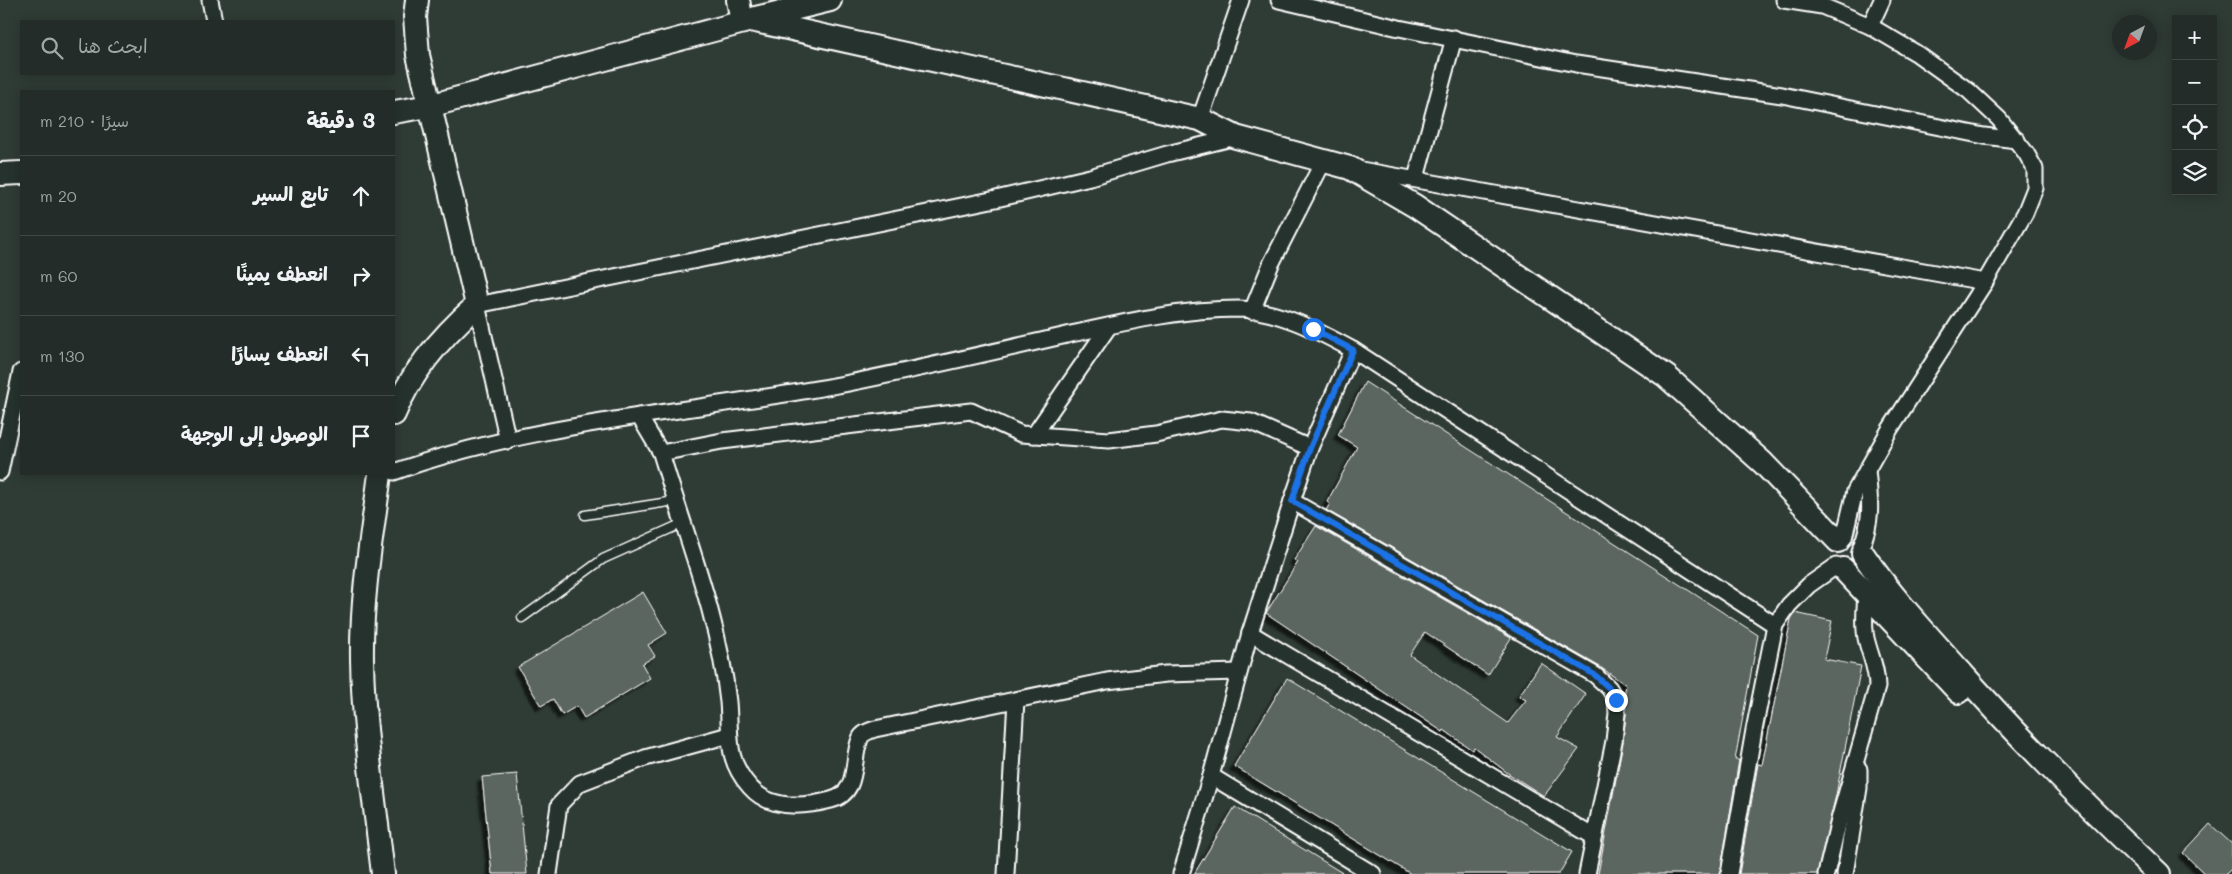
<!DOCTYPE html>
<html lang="ar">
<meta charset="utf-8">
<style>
body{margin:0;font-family:Mali,"Playpen Sans Arabic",sans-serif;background:#2f3834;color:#f1f3f6;direction:rtl}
.controls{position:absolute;right:15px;top:15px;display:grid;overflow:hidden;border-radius:0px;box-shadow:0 2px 12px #0003}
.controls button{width:45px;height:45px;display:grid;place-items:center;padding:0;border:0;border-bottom:1px solid #404845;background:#232c28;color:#f1f3f6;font:25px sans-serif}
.compass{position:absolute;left:2112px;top:15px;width:45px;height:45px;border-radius:50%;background:#232c28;box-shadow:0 2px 12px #0003;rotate:221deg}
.stop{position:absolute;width:15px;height:15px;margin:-11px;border:4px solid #1a73e8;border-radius:50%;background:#fff}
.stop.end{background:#1a73e8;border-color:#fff;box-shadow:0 1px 5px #0008}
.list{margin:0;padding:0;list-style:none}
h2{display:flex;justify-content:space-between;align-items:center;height:65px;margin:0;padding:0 20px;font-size:21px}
h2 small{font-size:16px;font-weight:400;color:#a3a7a8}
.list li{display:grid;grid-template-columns:32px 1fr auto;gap:15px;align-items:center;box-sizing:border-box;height:80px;padding:0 20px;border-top:1px solid #404845}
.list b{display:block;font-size:19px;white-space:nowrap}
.list em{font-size:16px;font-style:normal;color:#a3a7a8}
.icon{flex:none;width:28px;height:28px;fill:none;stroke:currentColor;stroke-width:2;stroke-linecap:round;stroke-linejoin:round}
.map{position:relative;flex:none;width:2232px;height:874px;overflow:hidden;direction:ltr}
.search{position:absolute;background:#232c28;box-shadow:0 2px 12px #0003;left:20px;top:20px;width:375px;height:55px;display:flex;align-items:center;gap:12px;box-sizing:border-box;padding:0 18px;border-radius:0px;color:#a3a7a8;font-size:19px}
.panel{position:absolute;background:#232c28;box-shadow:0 2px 12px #0003;left:20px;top:90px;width:375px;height:385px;border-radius:0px;direction:rtl}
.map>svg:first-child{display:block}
.building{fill:#5b6661;stroke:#fff;filter:url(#shadow)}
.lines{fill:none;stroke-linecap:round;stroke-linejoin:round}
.lane-casing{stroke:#fff;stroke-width:11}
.street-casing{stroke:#fff;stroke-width:19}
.secondary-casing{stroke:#fff;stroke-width:26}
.lane{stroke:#26332d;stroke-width:8}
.street{stroke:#26332d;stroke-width:15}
.secondary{stroke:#26332d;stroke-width:22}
.route{stroke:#1a73e8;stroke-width:6}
</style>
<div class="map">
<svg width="2232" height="874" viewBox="0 0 2232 874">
<defs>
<filter id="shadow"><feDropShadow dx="-4.5" dy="4.5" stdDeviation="1" flood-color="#0009"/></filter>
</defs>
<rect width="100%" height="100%" fill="#2f3b35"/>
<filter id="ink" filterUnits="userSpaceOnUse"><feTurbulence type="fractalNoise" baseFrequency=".02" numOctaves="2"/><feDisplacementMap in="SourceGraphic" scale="10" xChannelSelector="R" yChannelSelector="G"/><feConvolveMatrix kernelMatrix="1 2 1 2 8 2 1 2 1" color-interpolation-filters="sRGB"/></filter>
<g filter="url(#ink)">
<g class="building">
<path d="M1365,382L1758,635L1735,760H1739L1720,874H1598L1623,742L1626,714L1624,696L1626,685L1600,667L1326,510L1330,504L1327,502L1357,447L1338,435Z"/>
<path d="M1316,526L1511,638L1488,675L1425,632L1410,655L1508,723L1526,700L1519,696L1541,663L1586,694L1557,737L1579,749L1544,796L1509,774L1474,747L1472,750L1444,730L1443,732L1266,613L1298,562L1294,560Z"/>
<path d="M643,592L667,633L648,645L655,656L642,664L650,678L584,718L577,706L562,715L553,699L541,706L518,667Z"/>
<path d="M1795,613L1832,621L1824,659L1861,666L1836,795L1817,874H1739L1758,764L1762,765L1791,619Z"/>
<path d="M1287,678L1572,852L1559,874H1411L1234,766Z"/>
<path d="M517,774L527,874H492L482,777Z"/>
<path d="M1235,807L1344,874H1194Z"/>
<path d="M2210,824L2232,844V868L2226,874H2205L2183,853Z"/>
</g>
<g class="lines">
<defs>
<g id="lane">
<path d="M585,515L675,501"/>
<path d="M522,618L603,559L681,524"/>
</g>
<g id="street">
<path d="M210,0L214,21"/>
<path d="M1279,0L1399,28L1576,64L1782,95L1984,136L2017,140"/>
<path d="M1784,0L1822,6L1870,26L1916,53L1969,91L1999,119L2026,153L2035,169V188L2025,213L1985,282L1890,429L1855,491L1844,538"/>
<path d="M1870,26L1882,0"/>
<path d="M1200,119L1241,0"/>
<path d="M1361,170L1985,282"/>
<path d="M1416,178L1454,38"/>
<path d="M1252,311L1271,264L1323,162"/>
<path d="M639,416L661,453L722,441L971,411L1021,434L1109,440L1156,434L1222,419L1251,422L1310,448"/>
<path d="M1034,435L1109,326"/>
<path d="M508,441L477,305L996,199L1090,177L1167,154L1236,137"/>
<path d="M661,453C685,534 719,617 728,702C731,736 725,759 750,787C770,810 804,807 831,800C860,793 851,760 860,739C862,733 869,731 875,729L1107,681L1166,674L1239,672"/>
<path d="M0,472L21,372"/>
<path d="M394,472C536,421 696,412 844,384C919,369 993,352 1067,335C1122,323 1180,309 1238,309C1279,310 1318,331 1353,350L1775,625"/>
<path d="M1292,501L1595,675L1609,688L1616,700L1617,713L1614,741L1587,874"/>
<path d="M1861,547C1873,519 1870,500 1867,470"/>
<path d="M1250,633L1594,837"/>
<path d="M1211,776L1373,874"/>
<path d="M549,874L559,805L580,783L645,758L729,735"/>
<path d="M1006,874L1016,700"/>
<path d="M1181,874L1211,776L1250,633L1292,501L1310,448L1353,350"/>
<path d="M1729,874L1754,730L1775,625L1789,605L1809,585L1836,566"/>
<path d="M1826,874L1840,816L1877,687C1877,667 1870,656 1866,638C1863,623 1865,609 1866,594"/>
<path d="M1845,874L1859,788V769"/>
</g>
<g id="secondary">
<path d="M738,0L742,22"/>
<path d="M756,18L830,0"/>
<path d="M394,112L429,106L751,20L1200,119L1236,137L1350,168L1415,206L1666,376L1763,463L1838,541"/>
<path d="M0,174L21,173"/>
<path d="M394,414C411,372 443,335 477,305L418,55L415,17L417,0"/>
<path d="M380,474C372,535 361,596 362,659C363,730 375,803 383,874"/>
<path d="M1863,554C1891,596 1926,633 1960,671C2023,742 2090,809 2159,874"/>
<path d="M1843,569L1959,692"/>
</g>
</defs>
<use href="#lane" class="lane-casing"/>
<use href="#street" class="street-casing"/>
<use href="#secondary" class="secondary-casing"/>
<use href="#lane" class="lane"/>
<use href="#street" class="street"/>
<use href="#secondary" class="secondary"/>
</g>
</g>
<g class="lines" filter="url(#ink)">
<path class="route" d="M1313,329L1353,350L1310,448L1292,501L1595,675L1609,688L1616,700"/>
</g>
</svg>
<div class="controls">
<button>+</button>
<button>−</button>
<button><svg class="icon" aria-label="locate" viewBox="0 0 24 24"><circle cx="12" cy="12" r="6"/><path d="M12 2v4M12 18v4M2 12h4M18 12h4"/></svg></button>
<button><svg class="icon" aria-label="layers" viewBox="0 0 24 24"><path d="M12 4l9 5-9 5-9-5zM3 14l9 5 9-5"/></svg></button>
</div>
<svg class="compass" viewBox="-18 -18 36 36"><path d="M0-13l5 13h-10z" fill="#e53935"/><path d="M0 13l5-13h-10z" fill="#a3a7a8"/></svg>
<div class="stop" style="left:1313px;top:329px"></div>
<div class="stop end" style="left:1616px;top:700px"></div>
<div class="search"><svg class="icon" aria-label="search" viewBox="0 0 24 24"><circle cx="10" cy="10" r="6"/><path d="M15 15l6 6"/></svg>ابحث هنا</div>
<section class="panel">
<h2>3 دقيقة<small>سيرًا · 210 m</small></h2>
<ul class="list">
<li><svg class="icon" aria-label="ahead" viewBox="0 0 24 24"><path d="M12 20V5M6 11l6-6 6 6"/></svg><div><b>تابع السير</b></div><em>20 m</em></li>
<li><svg class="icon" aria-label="right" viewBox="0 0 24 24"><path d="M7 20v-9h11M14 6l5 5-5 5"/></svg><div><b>انعطف يمينًا</b></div><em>60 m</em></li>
<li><svg class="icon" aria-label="left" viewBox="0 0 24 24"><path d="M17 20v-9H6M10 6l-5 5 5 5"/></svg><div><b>انعطف يسارًا</b></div><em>130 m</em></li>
<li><svg class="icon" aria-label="arrive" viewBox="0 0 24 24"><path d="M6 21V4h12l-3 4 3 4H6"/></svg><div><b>الوصول إلى الوجهة</b></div></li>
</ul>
</section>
</div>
